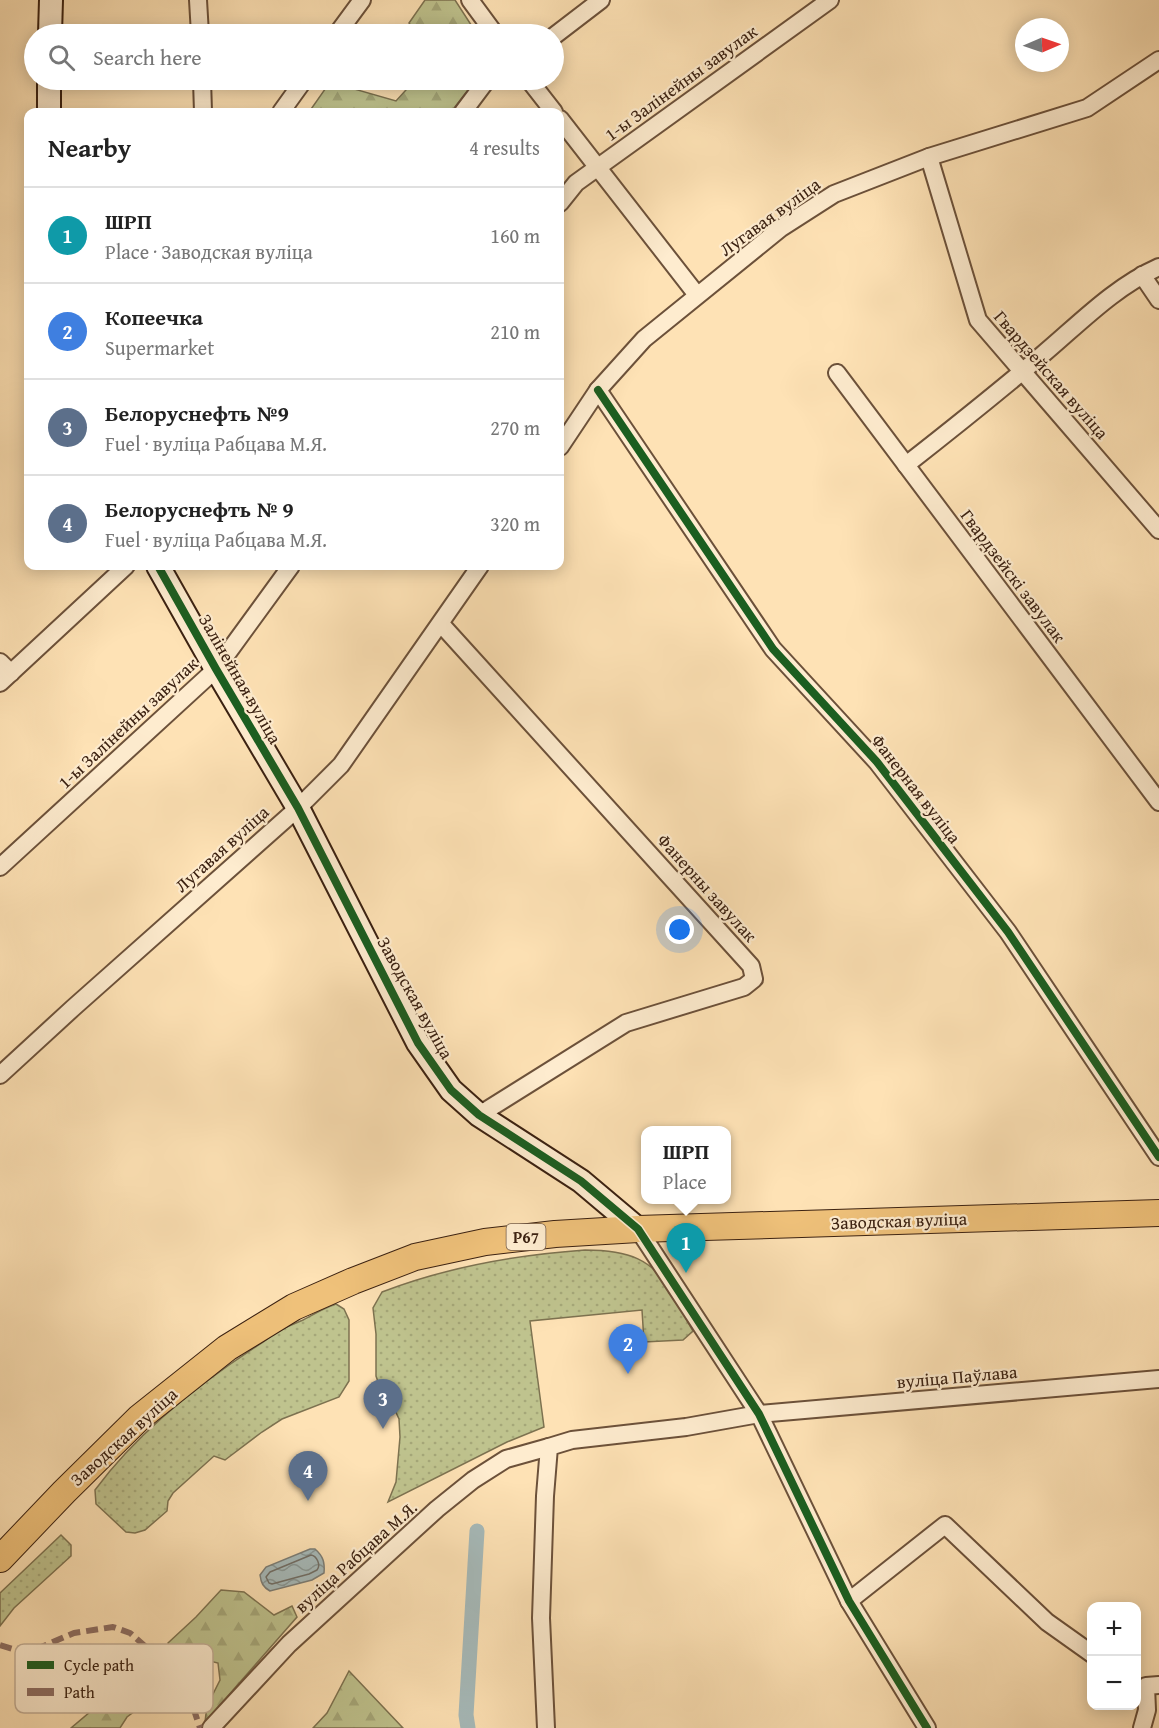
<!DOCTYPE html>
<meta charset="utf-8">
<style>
body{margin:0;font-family:"Gentium Book Plus",serif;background:#f2f2f2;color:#222}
.controls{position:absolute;right:18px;bottom:18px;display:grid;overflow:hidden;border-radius:12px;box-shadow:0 3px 15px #0003}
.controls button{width:54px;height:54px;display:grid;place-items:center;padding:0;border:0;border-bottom:2px solid #e0e0e0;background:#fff;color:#222;font:30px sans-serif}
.compass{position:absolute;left:1015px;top:18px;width:54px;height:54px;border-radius:50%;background:#fff;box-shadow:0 3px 15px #0003;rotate:88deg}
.you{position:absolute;left:680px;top:930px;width:21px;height:21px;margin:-15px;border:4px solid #fff;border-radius:50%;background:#1a73e8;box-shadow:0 0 0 9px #1a73e833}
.badge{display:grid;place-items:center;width:39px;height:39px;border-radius:50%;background:#8f2418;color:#fff;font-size:20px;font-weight:700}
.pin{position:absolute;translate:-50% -50px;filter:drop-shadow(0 2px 3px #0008)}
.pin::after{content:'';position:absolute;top:32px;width:21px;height:18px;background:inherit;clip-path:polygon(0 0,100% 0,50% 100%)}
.popup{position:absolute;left:641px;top:1126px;width:90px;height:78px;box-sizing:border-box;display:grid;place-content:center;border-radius:12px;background:#fff;filter:drop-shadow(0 2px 4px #0005);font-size:20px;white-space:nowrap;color:#767676}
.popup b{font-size:22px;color:#222}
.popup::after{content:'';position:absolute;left:50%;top:100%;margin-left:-12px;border:12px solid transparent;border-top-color:#fff}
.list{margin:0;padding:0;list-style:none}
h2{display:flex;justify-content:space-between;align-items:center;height:78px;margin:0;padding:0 24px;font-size:26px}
h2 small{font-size:20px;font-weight:400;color:#767676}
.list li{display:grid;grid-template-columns:39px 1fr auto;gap:18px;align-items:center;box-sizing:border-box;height:96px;padding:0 24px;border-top:2px solid #e0e0e0}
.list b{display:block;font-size:22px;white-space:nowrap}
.list p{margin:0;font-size:20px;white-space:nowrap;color:#767676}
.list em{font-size:20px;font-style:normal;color:#767676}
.icon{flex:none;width:33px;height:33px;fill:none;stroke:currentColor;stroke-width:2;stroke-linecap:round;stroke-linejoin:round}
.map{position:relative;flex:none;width:1159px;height:1728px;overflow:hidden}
.search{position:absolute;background:#fff;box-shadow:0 3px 15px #0003;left:24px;top:24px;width:540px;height:66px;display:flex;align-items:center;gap:15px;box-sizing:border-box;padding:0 21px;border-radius:33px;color:#767676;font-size:22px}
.panel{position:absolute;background:#fff;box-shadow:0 3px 15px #0003;left:24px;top:108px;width:540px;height:462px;border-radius:12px}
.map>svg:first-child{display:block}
.grass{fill:url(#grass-dots);stroke:#7d7250;stroke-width:1.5}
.forest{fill:url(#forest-firs);stroke:#7d7250;stroke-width:1.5}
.water{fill:url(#water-waves);stroke:#7b7d76;stroke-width:1.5}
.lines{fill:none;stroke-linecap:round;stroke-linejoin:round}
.shore{stroke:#706e66;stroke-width:1.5}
.canal{stroke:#a6baba;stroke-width:15}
.street-casing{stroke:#6c513a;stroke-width:20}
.secondary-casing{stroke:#3b2111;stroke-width:26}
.primary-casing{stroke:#3b2111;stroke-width:28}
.street{stroke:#feeccf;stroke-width:16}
.secondary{stroke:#feeccf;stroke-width:22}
.primary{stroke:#efc17a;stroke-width:26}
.quiet{stroke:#8d6e63;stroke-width:6;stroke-dasharray:12 6;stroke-linecap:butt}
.cycleway-casing{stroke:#feeccf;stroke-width:11}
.cycleway{stroke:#1b5e20;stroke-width:8}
.labels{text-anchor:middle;stroke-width:4.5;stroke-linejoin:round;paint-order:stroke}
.shield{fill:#feeccf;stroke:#765e4a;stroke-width:1.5}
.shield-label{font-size:16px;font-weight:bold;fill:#3b2111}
.street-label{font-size:18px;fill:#3b2111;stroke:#feeccf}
.key{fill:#feeccf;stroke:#c4af96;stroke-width:1.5}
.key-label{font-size:16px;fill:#3b2111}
</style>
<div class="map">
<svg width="1159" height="1728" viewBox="0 0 1159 1728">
<defs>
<pattern id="grass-dots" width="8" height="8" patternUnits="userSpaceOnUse" patternTransform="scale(1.5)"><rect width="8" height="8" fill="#bfc38e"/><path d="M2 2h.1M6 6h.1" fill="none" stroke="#a5a779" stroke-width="1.8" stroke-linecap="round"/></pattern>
<pattern id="forest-firs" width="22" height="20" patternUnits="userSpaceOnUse" patternTransform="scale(1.5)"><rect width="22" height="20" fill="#bfc38e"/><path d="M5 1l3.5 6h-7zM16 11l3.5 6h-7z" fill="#a5a779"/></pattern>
<pattern id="water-waves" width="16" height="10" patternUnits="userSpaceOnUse" patternTransform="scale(1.5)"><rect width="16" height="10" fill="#a6baba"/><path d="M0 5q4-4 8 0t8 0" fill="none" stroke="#889796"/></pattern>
</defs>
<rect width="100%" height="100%" fill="#fee2b5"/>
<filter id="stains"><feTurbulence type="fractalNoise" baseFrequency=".00333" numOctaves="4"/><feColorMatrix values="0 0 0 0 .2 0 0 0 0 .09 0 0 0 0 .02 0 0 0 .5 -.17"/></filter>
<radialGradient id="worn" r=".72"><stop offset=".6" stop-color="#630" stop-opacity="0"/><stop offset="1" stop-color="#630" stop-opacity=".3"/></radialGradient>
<g class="grass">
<path d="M585,1250C627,1250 654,1258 675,1297C681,1308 686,1320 693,1331L683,1340L644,1342L642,1310L530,1321L544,1427L507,1442L388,1502L396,1482L400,1437L399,1419L393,1406L382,1393L376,1376V1334L373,1308L382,1292C447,1267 515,1255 585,1250Z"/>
<path d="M336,1304L344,1309L349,1320V1381L339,1397L282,1419L262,1432L225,1460L214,1456L173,1493L168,1501L167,1511L145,1530L135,1533L126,1532L96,1504L95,1490C139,1430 201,1382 263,1342C269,1338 275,1332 282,1329C289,1326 296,1323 303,1320C314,1314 324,1308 336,1304Z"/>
<path d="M61,1535L71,1545V1556L14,1608L0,1626V1593Z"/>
</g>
<g class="forest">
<path d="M425,0H455L477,34H417L409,23Z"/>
<path d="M415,80H476L451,112H309L330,82L396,101Z"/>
<path d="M221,1590L244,1592L274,1615L292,1606L297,1617L205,1722L207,1706L220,1680L218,1663L202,1659L175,1666L168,1643L196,1617Z"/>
<path d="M349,1671L403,1728H313L327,1713Z"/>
<path d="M159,1674L161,1692L127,1717L120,1728H71L109,1696Z"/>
</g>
<path class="water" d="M310,1549H315C323,1556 325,1562 324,1573L312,1580L270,1591C263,1587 261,1583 260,1575L266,1567Z"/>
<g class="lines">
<path class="shore" d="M311,1555C317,1556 321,1565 317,1570L309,1574L272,1584L269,1583L266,1577L270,1572Z"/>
<path class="canal" d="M468,1728L466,1715L477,1531"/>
<defs>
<g id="street">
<path d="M198,0L200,34"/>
<path d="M470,0L495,34"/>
<path d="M337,34L362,0"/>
<path d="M554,36L601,0"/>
<path d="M202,80L203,112"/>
<path d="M529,80L554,112"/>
<path d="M281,112L304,80"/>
<path d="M463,112L487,80"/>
<path d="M560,119L697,295"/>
<path d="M929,157L978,320L1159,530"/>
<path d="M560,203L576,183L830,0"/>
<path d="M1142,275L1159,300"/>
<path d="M837,373L1159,802"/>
<path d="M598,390L773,649L877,762L1008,932L1159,1157"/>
<path d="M560,447L598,390L644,339L781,228L834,194L929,157L1087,108L1159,60"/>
<path d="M906,465C952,429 997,393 1042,355C1079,324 1114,287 1159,267"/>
<path d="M441,624L751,966L754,979L744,987L626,1023L479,1115"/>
<path d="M0,662L11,673"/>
<path d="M0,683L126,566"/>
<path d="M0,867L216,669L291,566"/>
<path d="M0,1075L73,1008L298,808L341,765L480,566"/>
<path d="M638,1229L759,1414L849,1601L927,1728"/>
<path d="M849,1601L945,1525L1047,1622L1092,1654"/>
<path d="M211,1728L289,1644L437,1509L473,1480L506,1459L549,1447"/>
<path d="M546,1728L541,1618L545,1496L549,1447L572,1440L686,1427L759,1414L1159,1379"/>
<path d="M1142,1728L1147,1710L1146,1686L1159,1685"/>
</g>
<g id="secondary">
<path d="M50,34L51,0"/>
<path d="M49,112V80"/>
<path d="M158,566L216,669L298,808L418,1043L451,1090L479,1115L581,1181L638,1229"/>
</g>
<path id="primary" d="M0,1559L64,1492L139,1418L227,1348L294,1307L353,1281L415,1257L485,1242L555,1234L638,1229L1159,1213"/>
</defs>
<use href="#street" class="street-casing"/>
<use href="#secondary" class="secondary-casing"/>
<use href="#primary" class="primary-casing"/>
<use href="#street" class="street"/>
<use href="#secondary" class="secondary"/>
<use href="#primary" class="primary"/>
<path class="quiet" d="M0,1645L13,1649L39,1648L74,1633L113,1627L130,1633L154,1654L172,1682L194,1710L200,1728"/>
<defs>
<g id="cycleway">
<path d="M598,390L773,649L877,762L1008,932L1159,1157"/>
<path d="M158,566L216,669L298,808L418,1043L451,1090L479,1115L581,1181L638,1229L759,1414L849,1601L927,1728"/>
</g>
</defs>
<use href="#cycleway" class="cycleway-casing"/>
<use href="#cycleway" class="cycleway"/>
</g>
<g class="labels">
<rect class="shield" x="506.5" y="1224" width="39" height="26" rx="4.5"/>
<g class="shield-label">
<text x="526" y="1243">Р67</text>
</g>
<g class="street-label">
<text transform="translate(681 83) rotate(-36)" y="6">1-ы Залінейны завулак</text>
<text transform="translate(770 217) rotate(-36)" y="6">Лугавая вуліца</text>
<text transform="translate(1051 375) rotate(49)" y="6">Гвардзейская вуліца</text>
<text transform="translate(1013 576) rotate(53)" y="6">Гвардзейскі завулак</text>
<text transform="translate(240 679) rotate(60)" y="6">Залінейная вуліца</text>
<text transform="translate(128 723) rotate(-43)" y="6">1-ы Залінейны завулак</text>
<text transform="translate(916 789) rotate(52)" y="6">Фанерная вуліца</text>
<text transform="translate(222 849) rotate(-42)" y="6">Лугавая вуліца</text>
<text transform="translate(707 888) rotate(48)" y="6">Фанерны завулак</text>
<text transform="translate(415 998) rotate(61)" y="6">Заводская вуліца</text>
<text transform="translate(899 1221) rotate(-2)" y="6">Заводская вуліца</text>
<text transform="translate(957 1377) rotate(-5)" y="6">вуліца Паўлава</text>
<text transform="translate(124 1437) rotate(-42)" y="6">Заводская вуліца</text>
<text transform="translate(356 1557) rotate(-42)" y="6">вуліца Рабцава М.Я.</text>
</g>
</g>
<rect x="15" y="1644" width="198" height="69" rx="9" class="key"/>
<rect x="27" y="1661" width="27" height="8" fill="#1b5e20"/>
<rect x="27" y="1688" width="27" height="8" fill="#8d6e63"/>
<g class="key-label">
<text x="64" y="1671">Cycle path</text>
<text x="64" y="1698">Path</text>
</g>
<rect width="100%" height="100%" filter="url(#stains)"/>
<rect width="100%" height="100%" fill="url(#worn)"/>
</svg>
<div class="controls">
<button>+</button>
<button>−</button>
</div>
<svg class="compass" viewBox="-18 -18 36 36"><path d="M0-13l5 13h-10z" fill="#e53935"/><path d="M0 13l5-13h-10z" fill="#767676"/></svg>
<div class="you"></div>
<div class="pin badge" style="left:686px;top:1273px;background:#0f9aa8">1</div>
<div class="popup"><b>ШРП</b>Place</div>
<div class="pin badge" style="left:628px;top:1374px;background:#3f7fe0">2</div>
<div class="pin badge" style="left:383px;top:1429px;background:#5c6f8a">3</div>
<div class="pin badge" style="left:308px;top:1501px;background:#5c6f8a">4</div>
<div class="search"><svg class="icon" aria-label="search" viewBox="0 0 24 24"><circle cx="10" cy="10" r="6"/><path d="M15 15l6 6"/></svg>Search here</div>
<section class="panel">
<h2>Nearby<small>4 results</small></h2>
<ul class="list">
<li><span class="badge" style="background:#0f9aa8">1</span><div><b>ШРП</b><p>Place · Заводская вуліца</p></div><em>160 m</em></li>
<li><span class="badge" style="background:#3f7fe0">2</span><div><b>Копеечка</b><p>Supermarket</p></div><em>210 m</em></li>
<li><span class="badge" style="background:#5c6f8a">3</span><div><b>Белоруснефть №9</b><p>Fuel · вуліца Рабцава М.Я.</p></div><em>270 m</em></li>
<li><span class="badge" style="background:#5c6f8a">4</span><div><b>Белоруснефть № 9</b><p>Fuel · вуліца Рабцава М.Я.</p></div><em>320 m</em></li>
</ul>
</section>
</div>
